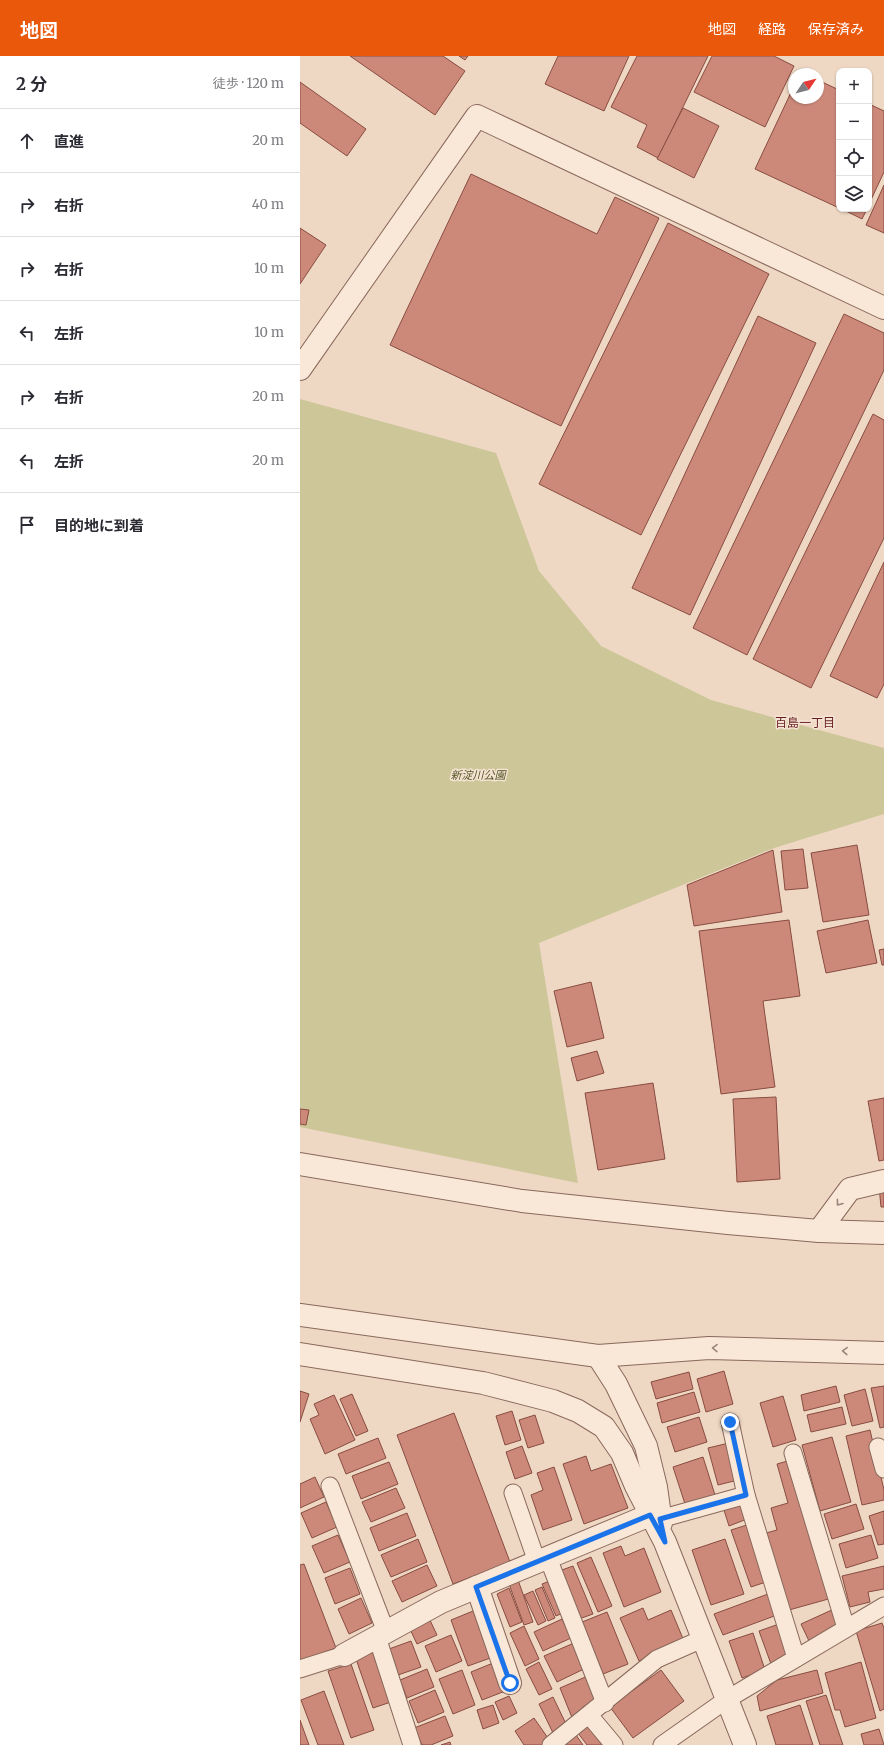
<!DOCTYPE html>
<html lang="ja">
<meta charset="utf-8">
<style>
body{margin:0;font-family:Merriweather,"Noto Sans JP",serif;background:#f7f7f7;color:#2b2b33}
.controls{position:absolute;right:12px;top:12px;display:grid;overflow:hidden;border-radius:8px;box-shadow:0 1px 3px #0004}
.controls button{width:36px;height:36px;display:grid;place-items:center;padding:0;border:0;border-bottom:1px solid #e1e1e2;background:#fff;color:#2b2b33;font:20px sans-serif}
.compass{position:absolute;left:488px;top:12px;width:36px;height:36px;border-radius:50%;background:#fff;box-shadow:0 1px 3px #0004;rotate:55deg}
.stop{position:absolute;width:12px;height:12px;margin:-9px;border:3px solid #1a73e8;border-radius:50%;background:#fff}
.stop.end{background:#1a73e8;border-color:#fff;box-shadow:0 1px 4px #0008}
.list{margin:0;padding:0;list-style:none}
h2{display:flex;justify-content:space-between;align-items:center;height:52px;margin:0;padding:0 16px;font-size:17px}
h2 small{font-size:13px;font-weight:400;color:#7c7c81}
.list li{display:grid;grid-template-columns:26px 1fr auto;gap:12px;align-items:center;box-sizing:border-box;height:64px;padding:0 16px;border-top:1px solid #e1e1e2}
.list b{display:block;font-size:15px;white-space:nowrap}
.list em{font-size:13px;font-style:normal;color:#7c7c81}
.icon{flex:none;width:22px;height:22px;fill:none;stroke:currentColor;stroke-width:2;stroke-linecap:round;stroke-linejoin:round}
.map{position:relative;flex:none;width:584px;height:1689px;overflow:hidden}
header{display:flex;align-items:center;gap:24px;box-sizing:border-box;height:56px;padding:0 20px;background:#ea580c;color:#fff}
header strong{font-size:19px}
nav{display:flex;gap:22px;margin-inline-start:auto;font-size:14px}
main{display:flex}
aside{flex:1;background:#fff}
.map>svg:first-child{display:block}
.green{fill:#ccc698}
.building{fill:#cc897a;stroke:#884c40}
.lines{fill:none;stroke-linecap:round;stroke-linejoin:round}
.service-casing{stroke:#89695b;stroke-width:19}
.minor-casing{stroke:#89695b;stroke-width:24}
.tertiary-casing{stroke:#89695b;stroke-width:24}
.service{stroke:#f9e7d8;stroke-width:17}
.minor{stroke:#f9e7d8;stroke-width:22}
.tertiary{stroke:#f9e7d8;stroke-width:22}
.oneway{stroke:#99867c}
.route{stroke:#1a73e8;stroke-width:5}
.labels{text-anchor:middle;stroke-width:3;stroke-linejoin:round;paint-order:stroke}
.park-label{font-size:11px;font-style:italic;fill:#545525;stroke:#f5e4d4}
.neighbourhood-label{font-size:12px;fill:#651e20;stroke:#f5e4d4}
</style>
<header>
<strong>地図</strong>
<nav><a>地図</a><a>経路</a><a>保存済み</a></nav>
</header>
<main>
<aside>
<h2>2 分<small>徒歩 · 120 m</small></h2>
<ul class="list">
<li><svg class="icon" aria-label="ahead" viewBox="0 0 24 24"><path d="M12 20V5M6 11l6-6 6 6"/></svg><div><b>直進</b></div><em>20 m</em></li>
<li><svg class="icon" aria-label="right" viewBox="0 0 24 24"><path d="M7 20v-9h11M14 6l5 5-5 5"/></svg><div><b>右折</b></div><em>40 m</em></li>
<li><svg class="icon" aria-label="right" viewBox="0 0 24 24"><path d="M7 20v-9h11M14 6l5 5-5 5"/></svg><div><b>右折</b></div><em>10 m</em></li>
<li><svg class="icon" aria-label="left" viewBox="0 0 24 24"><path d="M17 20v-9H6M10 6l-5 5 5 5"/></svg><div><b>左折</b></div><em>10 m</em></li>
<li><svg class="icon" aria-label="right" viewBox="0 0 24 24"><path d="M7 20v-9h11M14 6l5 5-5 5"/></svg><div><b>右折</b></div><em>20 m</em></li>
<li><svg class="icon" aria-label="left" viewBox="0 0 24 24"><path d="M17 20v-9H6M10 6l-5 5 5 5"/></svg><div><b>左折</b></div><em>20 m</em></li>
<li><svg class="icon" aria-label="arrive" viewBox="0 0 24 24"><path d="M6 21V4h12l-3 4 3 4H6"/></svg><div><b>目的地に到着</b></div></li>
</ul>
</aside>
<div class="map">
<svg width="584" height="1689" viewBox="0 0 584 1689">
<rect width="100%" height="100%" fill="#eed8c4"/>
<path class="green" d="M0,343L196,397L239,515L301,590L411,644L584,692V758L474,792L239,887L278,1127L0,1071Z"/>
<g class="building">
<path d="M50,0H143L165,15L135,59Z"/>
<path d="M159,0H168L165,4Z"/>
<path d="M258,0H329L304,55L245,28Z"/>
<path d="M337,0H408L358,102L337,91L347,69L311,51Z"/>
<path d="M412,0H474L494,10L465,71L394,36Z"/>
<path d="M518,24L539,34V152L455,113L494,30V42H518Z"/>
<path d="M0,26L66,73L47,100L0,67Z"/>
<path d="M569,48L584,55V116L569,148Z"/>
<path d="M383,52L419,70L394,122L357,103Z"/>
<path d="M171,118L297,178L315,141L359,162L261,370L90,289Z"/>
<path d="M584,129V177L566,169Z"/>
<path d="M542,153H567L562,163Z"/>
<path d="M368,167L469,218L341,479L239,428Z"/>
<path d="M0,172L26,189L0,228Z"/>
<path d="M544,258L584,277V314L447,599L393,572Z"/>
<path d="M458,260L516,287L390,559L332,532Z"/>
<path d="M573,358L584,364V482L511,632L453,603Z"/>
<path d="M584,506V628L577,642L530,620Z"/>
<path d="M557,789L569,859L523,866L511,797Z"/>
<path d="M503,793L508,832L485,834L481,795Z"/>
<path d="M473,794L482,856L394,870L387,829Z"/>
<path d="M489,864L500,940L463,945L475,1031L421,1038L399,875Z"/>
<path d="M568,864L577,907L526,917L517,875Z"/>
<path d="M584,893V909H582L579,894Z"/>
<path d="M291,926L304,982L267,991L254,935Z"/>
<path d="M297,995L304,1017L277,1025L271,1002Z"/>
<path d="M353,1027L365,1103L298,1114L285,1037Z"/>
<path d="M476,1041L480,1123L437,1126L433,1043Z"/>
<path d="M584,1042V1104L579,1105L568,1045Z"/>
<path d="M0,1053L9,1054L6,1069L0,1068Z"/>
<path d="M579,1130H584V1151H581Z"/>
<path d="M424,1315L433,1348L406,1356L397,1323Z"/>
<path d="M389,1316L393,1333L356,1343L351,1326Z"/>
<path d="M536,1330L540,1346L504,1355L501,1339Z"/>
<path d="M584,1330V1371L580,1372L571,1332Z"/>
<path d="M565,1333L573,1365L552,1370L544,1339Z"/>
<path d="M0,1335L9,1338L0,1366Z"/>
<path d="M394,1336L400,1356L362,1367L357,1347Z"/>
<path d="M52,1338L68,1375L56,1380L40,1343Z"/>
<path d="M34,1339L55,1384L25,1398L10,1363L19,1359L14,1348Z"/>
<path d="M483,1340L496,1384L473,1391L460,1347Z"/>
<path d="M542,1351L546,1368L511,1376L507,1359Z"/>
<path d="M212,1355L221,1384L205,1389L196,1360Z"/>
<path d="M154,1357L210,1506L153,1528L97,1379Z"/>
<path d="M235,1359L244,1387L228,1392L219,1364Z"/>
<path d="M399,1361L407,1386L375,1396L367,1371Z"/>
<path d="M570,1374L584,1434V1444L562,1449L546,1380Z"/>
<path d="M532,1381L551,1446L520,1455L502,1389Z"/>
<path d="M78,1382L86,1402L46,1418L38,1398Z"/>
<path d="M429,1387L438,1424L418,1429L408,1392Z"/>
<path d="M222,1390L232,1417L215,1423L206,1396Z"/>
<path d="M286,1400L291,1415L311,1408L328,1452L284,1468L263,1408Z"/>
<path d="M403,1401L415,1439L385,1448L373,1411Z"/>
<path d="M491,1404L532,1542L489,1554L466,1477L477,1474L471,1452L488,1447L477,1408Z"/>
<path d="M89,1406L98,1428L61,1443L52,1420Z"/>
<path d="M254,1411L272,1464L243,1474L231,1439L243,1434L237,1417Z"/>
<path d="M15,1421L24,1441L0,1452V1428Z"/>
<path d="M96,1432L105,1452L71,1466L62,1446Z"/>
<path d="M441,1445L447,1463L429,1470L423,1451Z"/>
<path d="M26,1446L37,1471L12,1482L1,1457Z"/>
<path d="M556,1448L564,1473L532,1483L524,1458Z"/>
<path d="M584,1455V1488L578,1489L569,1460Z"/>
<path d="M107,1457L116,1480L79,1495L70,1472Z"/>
<path d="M450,1468L469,1525L451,1531L431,1474Z"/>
<path d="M38,1479L50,1506L24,1517L12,1490Z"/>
<path d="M571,1479L578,1502L546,1512L539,1488Z"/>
<path d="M118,1483L127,1506L91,1521L81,1499Z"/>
<path d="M425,1483L444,1538L411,1549L392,1494Z"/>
<path d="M321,1490L325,1500L344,1492L361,1536L324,1551L303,1497Z"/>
<path d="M291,1501L312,1550L298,1556L277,1507Z"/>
<path d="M4,1508L36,1592L0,1605V1509Z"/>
<path d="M127,1509L137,1530L102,1546L92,1525Z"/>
<path d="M273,1510L293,1558L279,1563L259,1515Z"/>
<path d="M584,1510V1533L568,1536L570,1546L550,1551L542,1520Z"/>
<path d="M50,1512L60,1538L35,1548L25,1522Z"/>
<path d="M218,1524L233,1566L224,1569L209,1528Z"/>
<path d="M252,1524L265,1556L256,1560L242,1528Z"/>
<path d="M242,1531L255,1562L248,1565L235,1534Z"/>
<path d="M209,1532L222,1566L210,1571L197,1538Z"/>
<path d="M233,1535L246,1565L238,1569L224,1539Z"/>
<path d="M468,1538L477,1559L423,1579L414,1558Z"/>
<path d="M61,1542L72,1567L49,1578L38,1553Z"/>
<path d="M343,1552L348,1564L371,1554L384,1585L339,1605L320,1562Z"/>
<path d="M178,1553L196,1600L168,1610L151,1564Z"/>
<path d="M534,1553L541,1571L509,1585L501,1568Z"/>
<path d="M307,1556L328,1608L303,1618L282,1566Z"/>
<path d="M128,1560L137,1579L117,1588L108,1569Z"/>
<path d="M262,1563L271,1582L243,1595L234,1576Z"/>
<path d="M582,1567L584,1572V1653L580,1655L556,1575Z"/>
<path d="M479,1568L491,1601L471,1608L459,1575Z"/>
<path d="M224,1570L239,1603L225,1610L210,1577Z"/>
<path d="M453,1577L465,1614L442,1622L429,1585Z"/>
<path d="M151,1579L162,1605L136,1616L125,1590Z"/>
<path d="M111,1585L121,1611L98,1619L89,1593Z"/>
<path d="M274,1587L286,1612L257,1626L244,1600Z"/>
<path d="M74,1596L91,1646L73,1652L56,1603Z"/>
<path d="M198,1605L208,1634L182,1644L171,1616Z"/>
<path d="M239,1606L252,1633L239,1639L226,1613Z"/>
<path d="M561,1606L576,1662L545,1671L540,1654H535L525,1617Z"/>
<path d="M51,1608L74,1674L51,1682L28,1615Z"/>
<path d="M127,1613L134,1631L107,1642L100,1624Z"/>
<path d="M162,1614L175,1649L153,1658L139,1623Z"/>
<path d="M361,1614L384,1645L333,1682L310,1651Z"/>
<path d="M517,1614L523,1637L460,1655L457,1640L477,1624Z"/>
<path d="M290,1619L300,1644L283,1651L286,1658L273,1664L260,1632Z"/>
<path d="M135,1634L144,1656L118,1667L109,1645Z"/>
<path d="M24,1635L44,1689H18L1,1644Z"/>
<path d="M526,1639L543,1689H520L506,1645Z"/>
<path d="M209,1640L217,1657L203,1664L195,1646Z"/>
<path d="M253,1641L268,1672L254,1679L239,1648Z"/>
<path d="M193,1649L199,1667L183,1673L177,1654Z"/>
<path d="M500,1649L513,1689H476L467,1660Z"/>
<path d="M145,1660L153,1680L131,1689H122L114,1672Z"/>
<path d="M234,1662L250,1685L244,1689H224L215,1675Z"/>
<path d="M0,1664L9,1689H0Z"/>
<path d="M293,1666L310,1689H287L278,1677Z"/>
<path d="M579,1673L584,1689H564L561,1678Z"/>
<path d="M276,1679L283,1689H262Z"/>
<path d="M150,1686L151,1689H141Z"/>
</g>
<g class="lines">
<defs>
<g id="service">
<path d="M430,1366L446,1439L496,1602"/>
<path d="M578,1391L584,1413"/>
<path d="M493,1397L546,1572"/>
<path d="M30,1430L86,1576"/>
<path d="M213,1437L237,1506"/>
<path d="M360,1463L446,1439"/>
<path d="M248,1502L305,1647"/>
<path d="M77,1581L112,1689"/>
<path d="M0,1613L44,1599"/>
<path d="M289,1659L314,1689"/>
<path d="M251,1689L357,1603L402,1583"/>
<path d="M362,1689L426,1644L584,1550"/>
</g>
<g id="minor">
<path d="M0,1108L222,1145L428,1167L519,1175L584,1177"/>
<path d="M519,1175L550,1133L584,1125"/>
<path d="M0,1259L298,1300L409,1292L584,1297"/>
<path d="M0,1298L183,1327L253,1345L278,1355L304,1371L322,1397L336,1430L365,1486L445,1689"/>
<path d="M298,1300L316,1328L346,1390L356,1431L361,1467"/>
<path d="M177,1531L210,1627"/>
<path d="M44,1599L141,1546L350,1459"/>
</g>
<path id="tertiary" d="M0,313L177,60L584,252"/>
</defs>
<use href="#service" class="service-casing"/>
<use href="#minor" class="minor-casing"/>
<use href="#tertiary" class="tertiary-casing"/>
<use href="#service" class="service"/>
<use href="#minor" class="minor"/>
<use href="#tertiary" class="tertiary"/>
</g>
<defs><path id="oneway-chevron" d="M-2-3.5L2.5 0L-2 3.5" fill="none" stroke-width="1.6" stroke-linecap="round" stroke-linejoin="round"/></defs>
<g class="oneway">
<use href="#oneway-chevron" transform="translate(539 1147) rotate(127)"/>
<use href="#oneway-chevron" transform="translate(415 1292) rotate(-179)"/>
<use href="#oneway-chevron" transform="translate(545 1295) rotate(-178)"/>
</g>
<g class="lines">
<path class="route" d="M210,1627L176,1531L350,1459L365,1486L360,1463L446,1439L430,1366"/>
</g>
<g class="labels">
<g class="park-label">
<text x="178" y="723">新淀川公園</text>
</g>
<g class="neighbourhood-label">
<text x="505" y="671">百島一丁目</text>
</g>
</g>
</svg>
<div class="controls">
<button>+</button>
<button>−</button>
<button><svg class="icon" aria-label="locate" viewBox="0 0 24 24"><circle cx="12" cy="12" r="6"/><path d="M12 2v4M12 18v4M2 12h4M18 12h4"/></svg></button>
<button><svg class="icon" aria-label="layers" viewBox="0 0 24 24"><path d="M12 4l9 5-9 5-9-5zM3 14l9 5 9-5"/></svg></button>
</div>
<svg class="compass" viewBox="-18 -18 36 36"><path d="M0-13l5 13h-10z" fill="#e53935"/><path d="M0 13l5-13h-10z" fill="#7c7c81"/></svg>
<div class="stop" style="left:210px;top:1627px"></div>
<div class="stop end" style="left:430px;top:1366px"></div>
</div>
</main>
